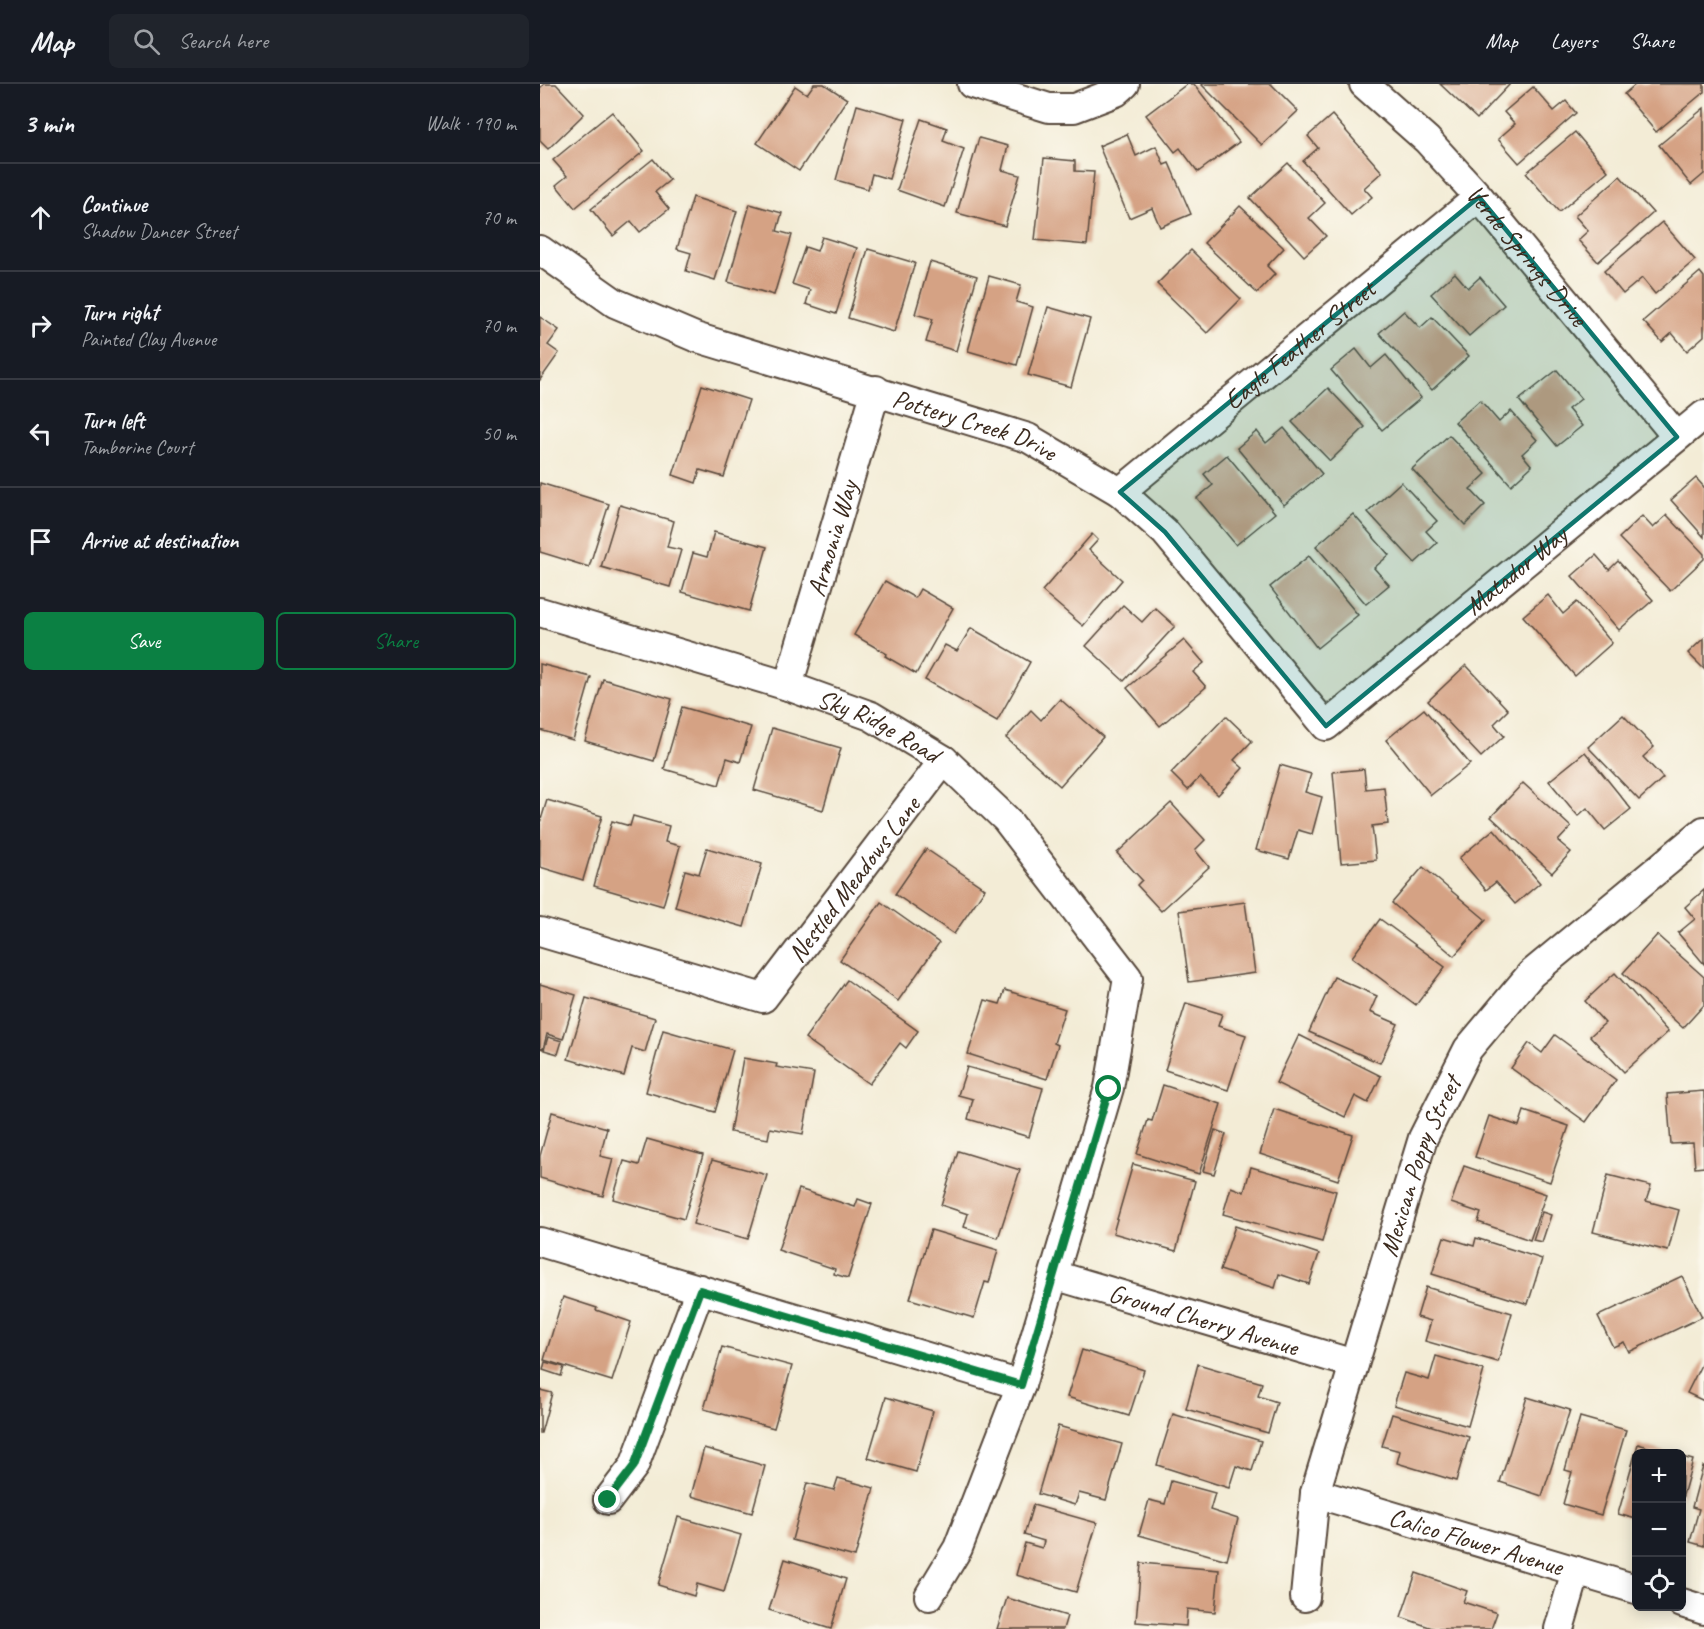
<!DOCTYPE html>
<meta charset="utf-8">
<style>
body{margin:0;font-family:Caveat,sans-serif;background:#20242c;color:#f1f3f6}
.controls{position:absolute;right:18px;bottom:18px;display:grid;overflow:hidden;border-radius:9px;box-shadow:0 3px 15px #0003}
.controls button{width:54px;height:54px;display:grid;place-items:center;padding:0;border:0;border-bottom:2px solid #363941;background:#171b24;color:#f1f3f6;font:30px sans-serif}
.stop{position:absolute;width:18px;height:18px;margin:-14px;border:4px solid #0b8043;border-radius:50%;background:#fff}
.stop.end{background:#0b8043;border-color:#fff;box-shadow:0 2px 6px #0008}
.list{margin:0;padding:0;list-style:none}
h2{display:flex;justify-content:space-between;align-items:center;height:78px;margin:0;padding:0 24px;font-size:26px}
h2 small{font-size:20px;font-weight:400;color:#9ea1a6}
.list li{display:grid;grid-template-columns:39px 1fr auto;gap:18px;align-items:center;box-sizing:border-box;height:108px;padding:0 24px;border-top:2px solid #363941}
.list b{display:block;font-size:22px;white-space:nowrap}
.list p{margin:0;font-size:20px;white-space:nowrap;color:#9ea1a6}
.list em{font-size:20px;font-style:normal;color:#9ea1a6}
.actions{display:flex;gap:12px;padding:18px 24px}
.actions a{flex:1;padding:14px 0;border:2px solid #0b8043;border-radius:9px;text-align:center;font-size:21px;color:#0b8043}
.actions .main{background:#0b8043;color:#fff}
.icon{flex:none;width:33px;height:33px;fill:none;stroke:currentColor;stroke-width:2;stroke-linecap:round;stroke-linejoin:round}
.map{position:relative;flex:none;width:1164px;height:1545px;overflow:hidden}
header{display:flex;align-items:center;gap:36px;box-sizing:border-box;height:84px;padding:0 30px;background:#171b24;border-bottom:2px solid #363941}
header strong{font-size:28px}
nav{display:flex;gap:33px;margin-inline-start:auto;font-size:21px}
.search{width:420px;height:54px;background:#20242c;display:flex;align-items:center;gap:15px;box-sizing:border-box;padding:0 21px;border-radius:9px;color:#9ea1a6;font-size:22px}
main{display:flex}
aside{flex:1;background:#171b24}
.map>svg:first-child{display:block}
.building{fill:#d5a284}
.lines{fill:none;stroke-linecap:round;stroke-linejoin:round}
.street-casing{stroke:#57473a;stroke-width:32}
.street{stroke:#fff;stroke-width:28}
.route{stroke:#0b8043;stroke-width:8}
.marked{fill:#0f766e;fill-opacity:0.2;stroke:#0f766e;stroke-width:4.5;stroke-linejoin:round}
.labels{text-anchor:middle;stroke-width:5;stroke-linejoin:round;paint-order:stroke}
.street-label{font-size:26px;fill:#3b2a1e;stroke:#fbf7ec}
</style>
<header>
<strong>Map</strong>
<div class="search"><svg class="icon" aria-label="search" viewBox="0 0 24 24"><circle cx="10" cy="10" r="6"/><path d="M15 15l6 6"/></svg>Search here</div>
<nav><a>Map</a><a>Layers</a><a>Share</a></nav>
</header>
<main>
<aside>
<h2>3 min<small>Walk · 190 m</small></h2>
<ul class="list">
<li><svg class="icon" aria-label="ahead" viewBox="0 0 24 24"><path d="M12 20V5M6 11l6-6 6 6"/></svg><div><b>Continue</b><p>Shadow Dancer Street</p></div><em>70 m</em></li>
<li><svg class="icon" aria-label="right" viewBox="0 0 24 24"><path d="M7 20v-9h11M14 6l5 5-5 5"/></svg><div><b>Turn right</b><p>Painted Clay Avenue</p></div><em>70 m</em></li>
<li><svg class="icon" aria-label="left" viewBox="0 0 24 24"><path d="M17 20v-9H6M10 6l-5 5 5 5"/></svg><div><b>Turn left</b><p>Tamborine Court</p></div><em>50 m</em></li>
<li><svg class="icon" aria-label="arrive" viewBox="0 0 24 24"><path d="M6 21V4h12l-3 4 3 4H6"/></svg><div><b>Arrive at destination</b></div></li>
</ul>
<div class="actions"><a class="main">Save</a><a>Share</a></div>
</aside>
<div class="map">
<svg width="1164" height="1545" viewBox="0 0 1164 1545">
<rect width="100%" height="100%" fill="#fbf7ec"/>
<filter id="ink" filterUnits="userSpaceOnUse"><feTurbulence type="fractalNoise" baseFrequency=".0167" numOctaves="2"/><feDisplacementMap in="SourceGraphic" scale="12" xChannelSelector="R" yChannelSelector="G"/><feConvolveMatrix kernelMatrix="1 2 1 2 8 2 1 2 1" color-interpolation-filters="sRGB"/></filter>
<filter id="wash" filterUnits="userSpaceOnUse"><feTurbulence type="fractalNoise" baseFrequency=".008" numOctaves="4" result="noise"/><feDisplacementMap in="SourceGraphic" scale="24" xChannelSelector="R" yChannelSelector="G"/><feGaussianBlur stdDeviation="1.35" result="paint"/><feColorMatrix in="noise" values="0 0 0 0 0 0 0 0 0 0 0 0 0 0 0 0 0 1.4 0 .05"/><feComposite in="paint" operator="in"/></filter>
<g filter="url(#wash)">
<rect width="100%" height="100%" fill="#f3ecd6"/>
<g id="blocks">
<g class="building">
<path d="M4,0H16L44,30L8,65L0,57V4Z"/>
<path d="M274,0H284L307,15L259,87L217,59L255,2L267,10Z"/>
<path d="M647,0H654L699,58L658,88L640,64L635,68L606,31Z"/>
<path d="M661,0H731L758,27L722,61Z"/>
<path d="M900,0H970L937,35Z"/>
<path d="M1096,0H1164V8L1116,48L1084,10Z"/>
<path d="M993,3L1014,27L1026,17L1036,29L979,79L958,55L975,40L964,28Z"/>
<path d="M317,21L366,35L349,95L332,90L328,105L296,96Z"/>
<path d="M1164,24V90L1151,101L1119,61Z"/>
<path d="M72,28L104,67L35,124L16,101L27,92L13,76Z"/>
<path d="M792,31L842,88L824,104L832,113L811,131L763,77L778,64L768,52Z"/>
<path d="M381,35L407,44L403,57L424,65L405,123L357,106Z"/>
<path d="M1035,48L1068,87L1019,128L986,89Z"/>
<path d="M587,50L596,72L616,62L624,81L629,79L651,130L620,143L612,124L589,134L559,62Z"/>
<path d="M439,54L468,62L462,86L480,91L465,142L417,129Z"/>
<path d="M504,74L535,77V87L554,88L547,161L495,156Z"/>
<path d="M113,75L130,96L115,108L129,125L100,148L91,137L73,152L51,125Z"/>
<path d="M748,79L785,119L769,134L786,152L764,172L710,114Z"/>
<path d="M1080,92L1113,129L1058,178L1038,156L1048,147L1035,132Z"/>
<path d="M153,113L197,127L175,196L146,187L151,169L137,165Z"/>
<path d="M210,120L242,129L237,147L252,151L234,211L188,198Z"/>
<path d="M700,122L744,164L727,182L735,190L717,209L664,159Z"/>
<path d="M1122,138L1155,176L1115,210L1102,194L1083,210L1064,187Z"/>
<path d="M282,153L317,164L296,230L266,220L270,206L252,200L265,163L277,167Z"/>
<path d="M328,165L375,179L354,248L308,234Z"/>
<path d="M651,166L701,215L667,249L617,200Z"/>
<path d="M390,178L437,192L416,267L386,258L393,235L375,230Z"/>
<path d="M1160,188L1164,193V252L1147,267L1132,249L1122,258L1103,237Z"/>
<path d="M915,189L928,204L940,193L964,221L929,252L891,210Z"/>
<path d="M449,192L481,201L476,218L493,223L477,281L428,267Z"/>
<path d="M508,223L550,235L531,303L488,291Z"/>
<path d="M864,227L880,244L892,233L929,272L892,306L839,249Z"/>
<path d="M0,233L19,246L8,261L19,269L0,296Z"/>
<path d="M816,265L831,284L846,271L881,314L842,346L791,286Z"/>
<path d="M1017,286L1041,315L1028,325L1042,342L1017,362L979,316Z"/>
<path d="M162,301L209,316L184,393L160,386L156,399L133,391Z"/>
<path d="M788,304L825,343L790,377L752,338Z"/>
<path d="M940,316L959,338L971,327L997,356L982,370L992,382L971,401L915,338Z"/>
<path d="M744,344L782,390L744,421L697,364L717,347L726,359Z"/>
<path d="M909,351L946,390L930,405L945,421L925,441L872,385Z"/>
<path d="M687,371L735,429L696,461L657,414L673,401L664,390Z"/>
<path d="M1156,394L1164,403V453L1131,416Z"/>
<path d="M861,398L897,437L886,447L897,459L875,479L828,428Z"/>
<path d="M0,399L69,420L49,483L0,468Z"/>
<path d="M80,421L134,437L127,463L141,466L130,503L61,483Z"/>
<path d="M813,430L849,471L834,484L849,501L826,520L776,462Z"/>
<path d="M1127,431L1164,470V475L1130,507L1079,454L1102,432L1113,444Z"/>
<path d="M174,448L227,463L209,527L142,508L153,469L167,473Z"/>
<path d="M552,450L558,456L549,466L582,496L543,542L502,507Z"/>
<path d="M1056,471L1069,486L1078,477L1113,516L1079,546L1032,492Z"/>
<path d="M769,472L818,531L777,564L730,503Z"/>
<path d="M345,497L375,514L380,505L413,524L376,590L345,572L347,570L314,551Z"/>
<path d="M1008,511L1023,530L1037,518L1072,559L1035,592L983,532Z"/>
<path d="M583,521L602,538L615,524L635,542L584,597L546,562Z"/>
<path d="M431,544L490,578L457,637L385,596L405,561L417,567Z"/>
<path d="M1164,554V585L1148,569Z"/>
<path d="M644,556L664,579L653,588L666,603L620,642L587,604Z"/>
<path d="M0,580L51,593L33,656L0,646Z"/>
<path d="M926,581L968,626L954,640L964,652L941,673L888,617Z"/>
<path d="M63,595L132,615L114,677L45,657Z"/>
<path d="M520,615L563,653L520,702L466,654L491,626L501,636Z"/>
<path d="M142,623L211,643L200,678L187,674L179,701L124,685Z"/>
<path d="M884,625L930,680L891,711L846,656Z"/>
<path d="M1083,631L1114,663L1103,673L1123,694L1099,716L1048,663Z"/>
<path d="M686,632L712,657L694,676L703,684L678,711L660,693L648,706L631,689Z"/>
<path d="M232,644L301,664L283,726L214,706Z"/>
<path d="M1045,668L1091,725L1065,746L1047,724L1038,732L1009,697Z"/>
<path d="M740,681L771,690L765,708L782,713L772,750L758,746L749,775L716,766Z"/>
<path d="M824,685L826,705L844,703L848,740L832,742L836,776L801,779L793,688Z"/>
<path d="M983,699L1031,743L1018,757L1031,768L1012,789L951,733Z"/>
<path d="M7,716L62,732L43,796L0,783V739Z"/>
<path d="M631,719L665,756L655,766L669,783L621,827L597,801L602,796L577,769Z"/>
<path d="M93,732L129,742L125,758L140,762L123,822L54,802L72,737L90,742Z"/>
<path d="M954,745L1000,799L975,820L956,798L946,806L919,774Z"/>
<path d="M167,764L222,780L204,843L135,823L145,786L159,790Z"/>
<path d="M386,765L445,805L414,850L355,810Z"/>
<path d="M883,783L946,836L914,872L852,819Z"/>
<path d="M1164,806V880L1138,849L1155,835L1145,823Z"/>
<path d="M341,818L399,859L358,917L300,876Z"/>
<path d="M705,818L715,889L649,898L639,827Z"/>
<path d="M840,835L905,883L876,921L812,873Z"/>
<path d="M1117,851L1164,893V921L1143,944L1083,889Z"/>
<path d="M1075,889L1128,948L1084,988L1050,952L1065,939L1045,917Z"/>
<path d="M794,893L837,912L830,928L858,940L840,979L769,948Z"/>
<path d="M307,896L378,947L366,964L360,959L329,1000L265,954Z"/>
<path d="M0,900L36,911L23,955L7,950L3,965L0,964Z"/>
<path d="M465,906L525,925L514,959L518,961L507,995L428,970L445,916L460,920Z"/>
<path d="M46,914L115,934L105,968L92,964L84,992L28,975Z"/>
<path d="M646,919L682,930L678,942L706,951L688,1006L625,986Z"/>
<path d="M123,946L193,966L175,1028L106,1008Z"/>
<path d="M759,951L841,992L828,1019L815,1012L805,1033L736,999Z"/>
<path d="M1015,951L1076,996L1046,1038L971,984L989,959L1002,969Z"/>
<path d="M8,953L22,957L18,970L4,966Z"/>
<path d="M203,974L237,980L236,983L274,989L263,1050L230,1044L228,1055L190,1048Z"/>
<path d="M427,983L503,1004L489,1053L428,1035L433,1015L418,1011Z"/>
<path d="M623,1001L681,1020L659,1090L597,1070L608,1036L612,1037Z"/>
<path d="M1164,1007V1083L1155,1084L1153,1059L1131,1060L1127,1010Z"/>
<path d="M734,1025L813,1051L798,1096L720,1070Z"/>
<path d="M984,1027L1029,1042L1010,1098L935,1073L949,1032L979,1042Z"/>
<path d="M12,1028L67,1044L60,1072L73,1075L63,1112L0,1094V1072Z"/>
<path d="M675,1046L686,1050L674,1090L663,1087Z"/>
<path d="M107,1055L163,1071L144,1135L73,1115L84,1077L99,1081Z"/>
<path d="M418,1067L480,1086L458,1154L424,1143L428,1130L401,1121Z"/>
<path d="M172,1076L227,1091L208,1155L153,1140Z"/>
<path d="M593,1080L655,1097L636,1167L573,1149Z"/>
<path d="M924,1082L1006,1110L990,1156L938,1138L941,1129L911,1119Z"/>
<path d="M711,1083L796,1107L782,1158L683,1130L691,1103L704,1108Z"/>
<path d="M1068,1091L1111,1102L1106,1117L1139,1126L1128,1167L1053,1148Z"/>
<path d="M259,1105L315,1123L318,1115L332,1120L308,1194L294,1190L295,1185L238,1166Z"/>
<path d="M1002,1128L1011,1131L1002,1158L993,1156Z"/>
<path d="M695,1142L779,1170L769,1200L739,1190L735,1204L680,1186Z"/>
<path d="M391,1146L458,1166L449,1199L445,1198L434,1234L370,1215Z"/>
<path d="M904,1153L934,1162L936,1154L1002,1175L988,1220L892,1190Z"/>
<path d="M1142,1192L1162,1233L1089,1268L1084,1258L1073,1263L1058,1232Z"/>
<path d="M886,1203L972,1229L958,1278L885,1257L891,1237L877,1233Z"/>
<path d="M23,1213L57,1224L56,1226L91,1238L72,1297L4,1276Z"/>
<path d="M182,1263L252,1282L234,1344L164,1325Z"/>
<path d="M542,1266L604,1286L589,1332L527,1313Z"/>
<path d="M896,1272L944,1286L928,1342L854,1321L864,1289L889,1296Z"/>
<path d="M1164,1275V1317L1147,1309Z"/>
<path d="M5,1278L24,1283L21,1292L3,1286Z"/>
<path d="M658,1280L722,1299L718,1312L737,1318L728,1349L646,1325Z"/>
<path d="M0,1306L12,1309L1,1349H0Z"/>
<path d="M346,1313L393,1327L376,1388L328,1374Z"/>
<path d="M987,1313L1030,1326L1002,1412L960,1398Z"/>
<path d="M633,1330L721,1357L712,1387L696,1382L689,1404L617,1381Z"/>
<path d="M852,1330L929,1353L916,1397L857,1379L860,1367L842,1362Z"/>
<path d="M1040,1333L1086,1346L1061,1431L1023,1420L1032,1388L1025,1386Z"/>
<path d="M518,1342L582,1360L566,1416L539,1409L535,1421L498,1410Z"/>
<path d="M1098,1360L1128,1369L1096,1370V1435L1078,1430Z"/>
<path d="M164,1364L225,1382L212,1429L151,1412Z"/>
<path d="M1142,1373L1153,1376L1142,1415Z"/>
<path d="M1163,1382H1164V1462L1150,1458L1159,1425L1152,1423Z"/>
<path d="M298,1394L334,1404L315,1473L252,1456L267,1399L294,1406Z"/>
<path d="M631,1397L675,1409L670,1426L698,1435L687,1476L599,1451L609,1416L625,1420Z"/>
<path d="M493,1421L557,1439L536,1508L476,1491L485,1459L502,1464L504,1457L484,1451Z"/>
<path d="M138,1433L201,1451L184,1508L157,1500L154,1512L118,1501Z"/>
<path d="M245,1475L306,1495L291,1545L229,1526Z"/>
<path d="M601,1479L679,1486L675,1528L647,1525L646,1542L596,1538Z"/>
<path d="M876,1489L927,1507L923,1518L957,1529L951,1545H895L861,1533Z"/>
<path d="M467,1514L527,1532L523,1545H457Z"/>
</g>
</g>
</g>
<g filter="url(#ink)">
<use href="#blocks" fill-opacity="0" stroke="#57473a" stroke-width="1.5"/>
<g class="lines">
<defs>
<g id="street">
<path d="M432,0L509,24H534L576,8L585,0"/>
<path id="s1" d="M824,0L887,56L939,113L1137,353"/>
<path id="s2" d="M0,166L75,219L155,253L488,354L580,408L625,448L786,642L1164,331"/>
<path id="s3" d="M580,408L939,113"/>
<path id="s4" d="M0,528L248,602L331,632L404,676L466,735L588,894L569,1004L481,1301L418,1464L389,1512"/>
<path id="s5" d="M248,602L336,306"/>
<path id="s6" d="M0,848L223,914L404,676"/>
<path d="M0,1158L481,1301"/>
<path id="s7" d="M514,1191L814,1280"/>
<path id="s8" d="M775,1409L1096,1505"/>
<path d="M68,1416L94,1382L160,1205"/>
<path id="s9" d="M765,1513L775,1409L883,1054L928,965L991,890L1164,747"/>
<path d="M1142,1519L1164,1526"/>
<path d="M1019,1545L1036,1487"/>
</g>
</defs>
<use href="#street" class="street-casing"/>
<use href="#street" class="street"/>
</g>
</g>
<g class="lines" filter="url(#ink)">
<path class="route" d="M68,1416L94,1382L160,1206L481,1301L569,1005"/>
</g>
<path class="marked" d="M939,113L1137,353L786,642L625,448L580,408Z"/>
<g class="labels">
<g class="street-label">
<text dy="9" stroke="none"><textPath href="#s1" startOffset="237">Verde Springs Drive</textPath></text>
<text dy="9" stroke="none"><textPath href="#s3" startOffset="232">Eagle Feather Street</textPath></text>
<text dy="9" stroke="none"><textPath href="#s2" startOffset="472">Pottery Creek Drive</textPath></text>
<text dy="9" stroke="none"><textPath href="#s5" startOffset="154">Armonia Way</textPath></text>
<text dy="9" stroke="none"><textPath href="#s2" startOffset="1191">Matador Way</textPath></text>
<text dy="9" stroke="none"><textPath href="#s4" startOffset="358">Sky Ridge Road</textPath></text>
<text dy="9" stroke="none"><textPath href="#s6" startOffset="382">Nestled Meadows Lane</textPath></text>
<text dy="9" stroke="none"><textPath href="#s9" startOffset="448">Mexican Poppy Street</textPath></text>
<text dy="9" stroke="none"><textPath href="#s7" startOffset="156">Ground Cherry Avenue</textPath></text>
<text dy="9" stroke="none"><textPath href="#s8" startOffset="168">Calico Flower Avenue</textPath></text>
</g>
</g>
</svg>
<div class="controls">
<button>+</button>
<button>−</button>
<button><svg class="icon" aria-label="locate" viewBox="0 0 24 24"><circle cx="12" cy="12" r="6"/><path d="M12 2v4M12 18v4M2 12h4M18 12h4"/></svg></button>
</div>
<div class="stop" style="left:569px;top:1005px"></div>
<div class="stop end" style="left:68px;top:1416px"></div>
</div>
</main>
